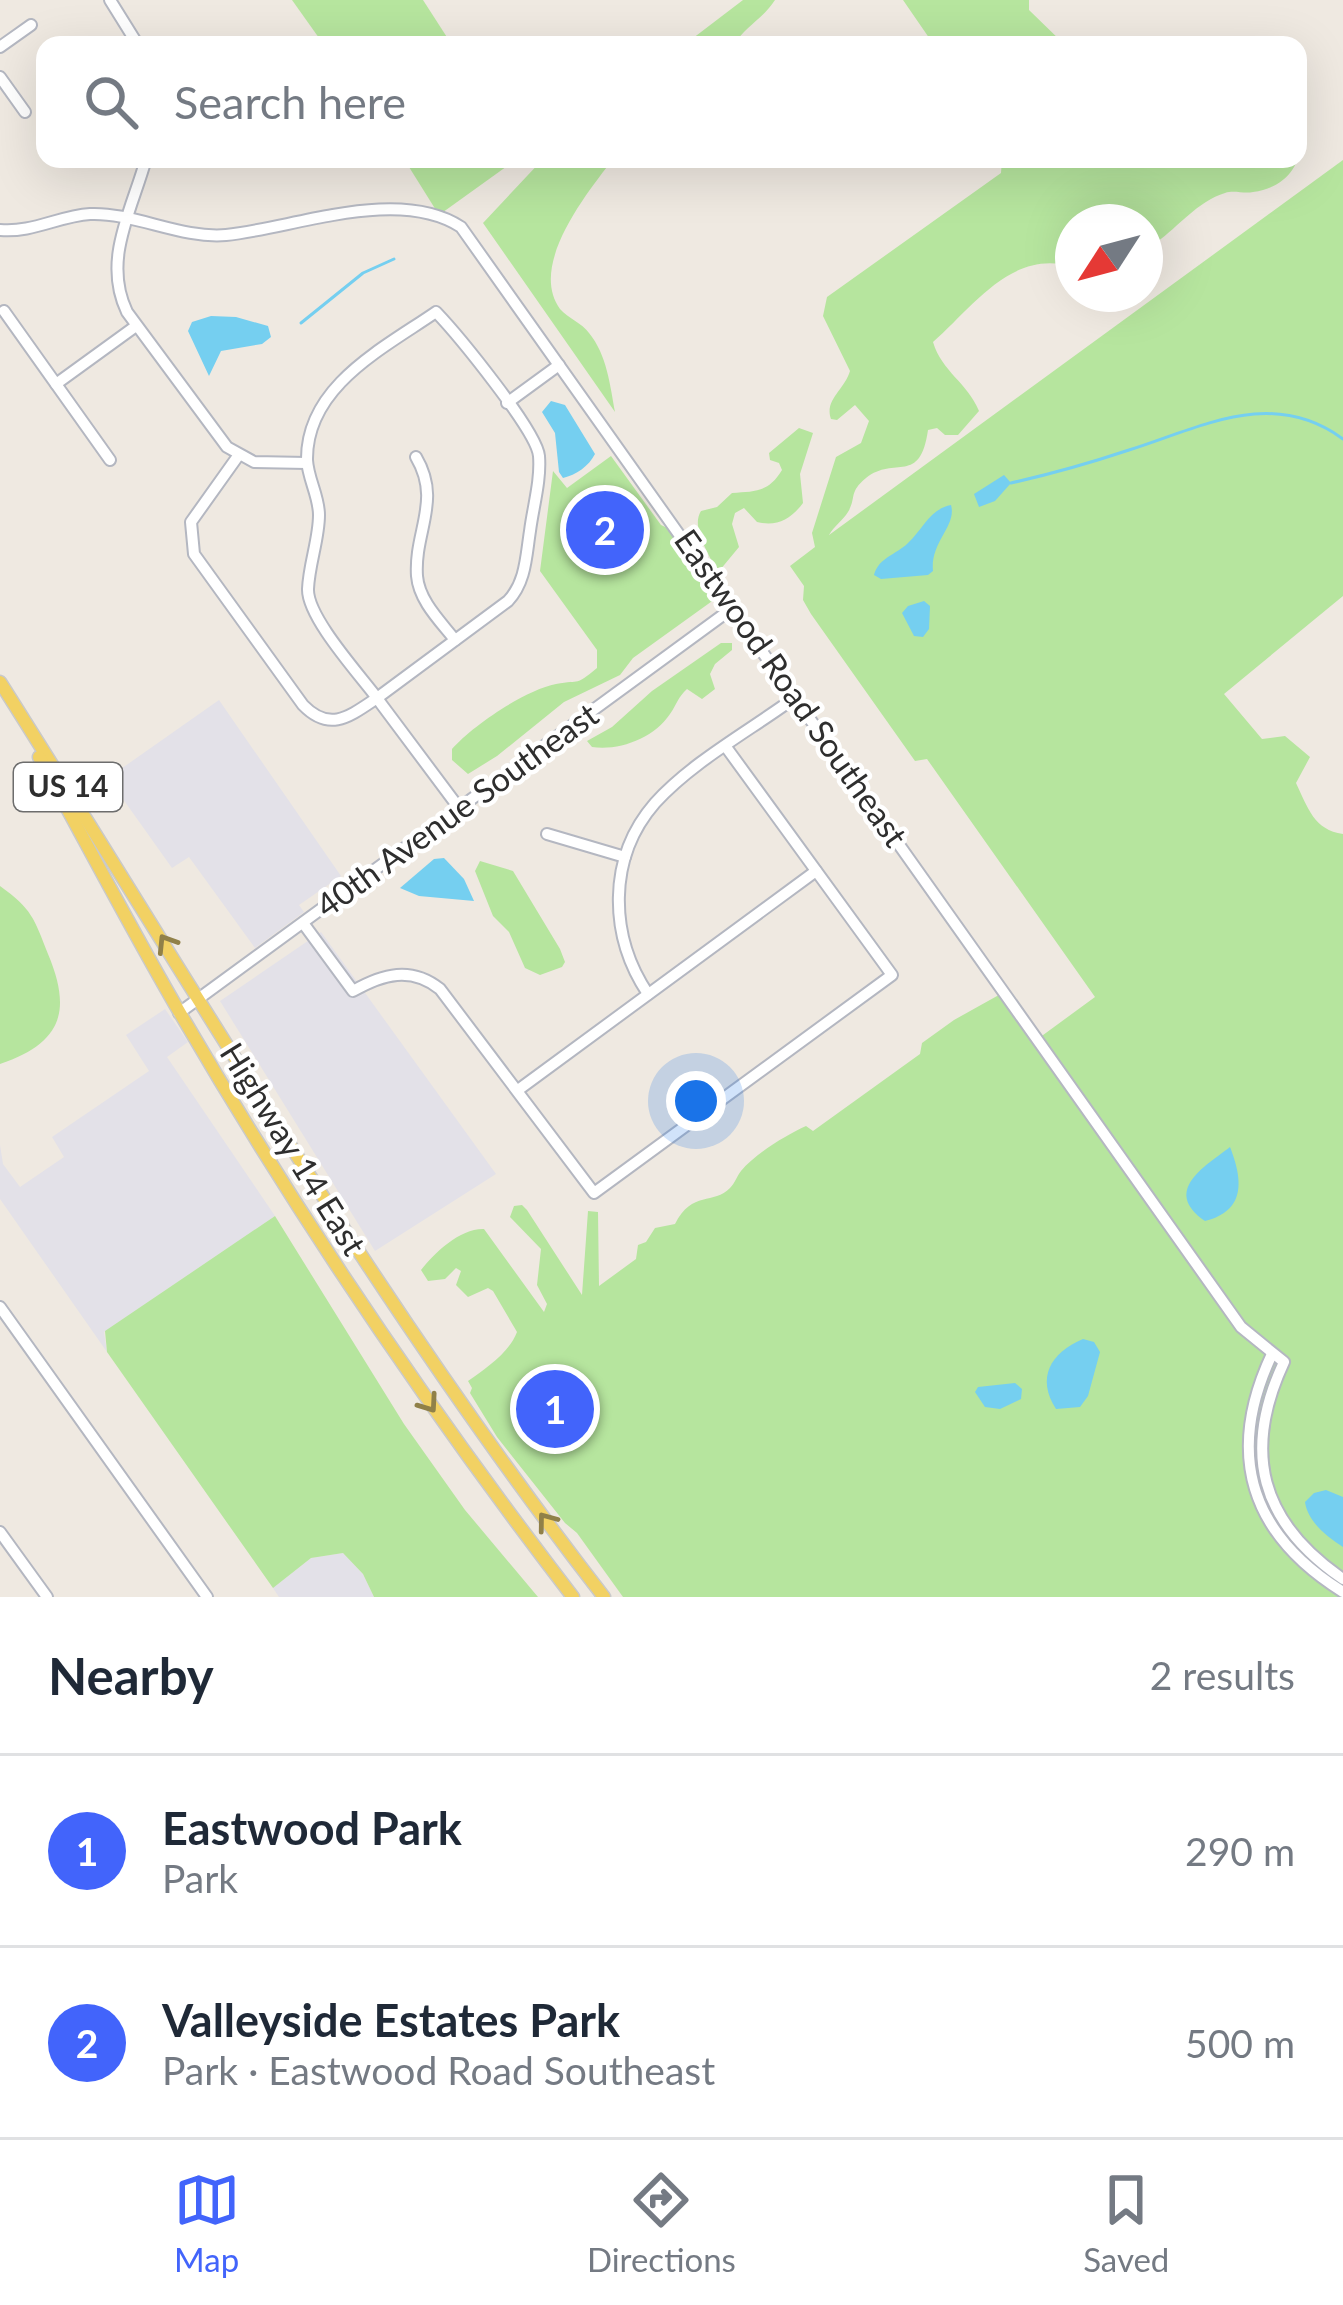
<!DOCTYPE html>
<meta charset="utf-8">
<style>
body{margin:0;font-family:Lato,sans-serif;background:#f2f2f3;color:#1f2937}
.compass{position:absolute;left:1055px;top:204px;width:108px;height:108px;border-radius:50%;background:#fff;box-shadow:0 12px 48px #0002;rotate:234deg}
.you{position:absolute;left:696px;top:1101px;width:42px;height:42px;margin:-30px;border:9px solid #fff;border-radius:50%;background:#1a73e8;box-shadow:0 0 0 18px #1a73e833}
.badge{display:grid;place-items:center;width:78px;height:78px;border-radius:50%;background:#4264fb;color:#fff;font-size:39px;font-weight:700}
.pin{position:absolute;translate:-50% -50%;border:6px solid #fff;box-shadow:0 3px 12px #0006}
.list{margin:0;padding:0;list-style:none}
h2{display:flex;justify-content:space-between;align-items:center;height:156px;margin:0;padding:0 48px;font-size:51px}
h2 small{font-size:39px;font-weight:400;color:#747a83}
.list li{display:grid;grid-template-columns:78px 1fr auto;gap:36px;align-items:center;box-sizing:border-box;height:192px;padding:0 48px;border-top:3px solid #e0e1e3}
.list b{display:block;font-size:45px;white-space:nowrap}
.list p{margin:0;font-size:39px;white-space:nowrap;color:#747a83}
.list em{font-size:39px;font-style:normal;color:#747a83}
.icon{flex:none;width:66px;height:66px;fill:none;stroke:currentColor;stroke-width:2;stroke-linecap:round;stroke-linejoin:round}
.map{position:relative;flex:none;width:1343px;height:1597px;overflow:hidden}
.search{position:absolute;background:#fff;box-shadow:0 12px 48px #0002;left:36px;right:36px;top:36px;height:132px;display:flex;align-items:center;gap:30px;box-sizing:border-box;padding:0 42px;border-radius:24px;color:#747a83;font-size:45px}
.sheet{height:540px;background:#fff}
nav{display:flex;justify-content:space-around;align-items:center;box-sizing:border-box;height:168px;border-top:3px solid #e0e1e3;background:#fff;font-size:33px;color:#747a83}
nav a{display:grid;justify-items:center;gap:6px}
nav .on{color:#4264fb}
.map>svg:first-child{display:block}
.industrial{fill:#e3e1e8}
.green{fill:#b6e59e}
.water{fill:#75cff0}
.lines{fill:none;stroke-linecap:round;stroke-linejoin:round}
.stream{stroke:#75cff0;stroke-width:3}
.minor-casing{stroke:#b4b7c1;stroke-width:14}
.major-casing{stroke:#c9c9c9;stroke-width:15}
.minor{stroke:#fff;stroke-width:10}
.major{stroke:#f2d163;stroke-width:12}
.oneway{stroke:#908048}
.labels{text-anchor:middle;stroke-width:9;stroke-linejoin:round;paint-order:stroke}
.shield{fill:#fff;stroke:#6d6d6d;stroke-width:3}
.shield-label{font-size:30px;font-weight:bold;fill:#2e2e2e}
.street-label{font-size:33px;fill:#2e2e2e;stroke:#fff}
</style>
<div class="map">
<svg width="1343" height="1597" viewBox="0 0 1343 1597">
<rect width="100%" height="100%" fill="#efe9e1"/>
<g class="industrial">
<path d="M219,700L341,876L299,905L304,912L255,948L189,857L172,868L108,778Z"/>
<path d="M321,932L496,1174L375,1251L220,1001Z"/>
<path d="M165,1009L188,1042L167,1057L275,1216L104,1332L107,1352L0,1199V1145L3,1164L20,1187L64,1157L52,1137L149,1071L126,1035Z"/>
<path d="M343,1553L363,1574L374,1597H279L273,1588L311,1558Z"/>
</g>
<g class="green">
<path d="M292,0H423L452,45H324Z"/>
<path d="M743,0H775C763,19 745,26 734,45H684Z"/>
<path d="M903,0H1029V10L1065,45H934Z"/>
<path d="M1298,125C1307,160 1289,187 1253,192C1244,194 1234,190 1225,193C1198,201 1178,227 1157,242L1158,259L1147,269L1145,222H1073V267C1012,248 973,307 933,342C942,372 967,382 979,411L958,435H945L937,428L928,430C920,486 895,455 866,478C848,493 857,497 848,512C843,520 834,526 829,535L1343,160V596L1224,694L1262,739L1285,736L1310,757L1296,783C1308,808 1314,830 1343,834V1597H623L577,1533L565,1523L497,1437L470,1393L472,1388L468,1381C486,1368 509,1353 517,1332L493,1291L488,1288L468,1297L456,1285L461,1271L456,1268L445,1279L428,1281L421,1270C435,1252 461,1228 484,1229L544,1312L547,1304L537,1285L541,1249L510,1217L514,1206L522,1205L527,1210L582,1295L588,1211L598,1212L599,1286L636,1259L638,1245L646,1242L655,1228L675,1224C692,1190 714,1205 730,1188C735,1183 737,1176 741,1171C755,1154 786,1135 806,1126L813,1131L920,1054L922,1043L954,1020L1006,991L1039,1038L1095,997L927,759L915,761L811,614L803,600L804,586L790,566L815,547L812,533L836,457L861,443L869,421L855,405L837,420L831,419C824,400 845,389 850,371L823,316L827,297L1001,173L1002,159H1298Z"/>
<path d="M404,159H517L439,215Z"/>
<path d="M543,159H613C588,192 528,265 560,309C568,318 582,323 589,333C607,355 610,385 615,412L483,223Z"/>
<path d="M799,428L813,433L800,474L803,503C791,519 777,527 757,522L744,508L735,513L732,524L739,547L720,570L714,566C707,550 691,527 701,511L717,507L732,493C755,491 768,493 782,470L779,463L770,460L769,453Z"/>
<path d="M611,456L661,525L676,532L709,581L708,589L715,599L633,658L620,675L564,702L497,756L468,774L452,760V749C472,726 525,690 556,684C582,679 574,687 597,668V650L540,571L553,471L567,488Z"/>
<path d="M721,643H732V650L715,664L710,674L715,689L702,699L687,689C678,697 677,704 670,714C654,738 620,751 592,747L587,741L612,727L652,691Z"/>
<path d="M480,861L513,871L560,949L565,962L562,967L540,975L525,968L509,932L493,916L475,871Z"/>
<path d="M0,886C32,909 34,918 48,954C72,1011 62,1043 0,1064Z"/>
<path d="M275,1216L404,1424L465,1510L538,1597H374L363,1574L343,1553L311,1558L273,1588L107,1352L105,1331Z"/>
</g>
<g class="water">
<path d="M211,316L236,317L268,326L271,337L262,344L221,351L209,376L188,331L192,322Z"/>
<path d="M551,401L565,405L595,454C589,466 576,475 563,478L559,472L555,433L542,412Z"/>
<path d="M1004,475L1011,483L995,501L979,507L974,494Z"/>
<path d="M951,505C957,526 930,542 933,571L928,575L881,579L874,575C879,557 896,555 908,543C923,529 930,509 951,505Z"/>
<path d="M924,601L930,606L929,629L923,637L914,636L902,613L908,606Z"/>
<path d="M444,858L464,879L474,901L419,896L400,888L434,859Z"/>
<path d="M1230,1147C1243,1180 1246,1211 1205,1221C1162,1191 1204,1167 1230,1147Z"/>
<path d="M1083,1339L1094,1342L1100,1352L1088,1396L1080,1407L1056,1409C1036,1378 1050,1353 1083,1339Z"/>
<path d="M1015,1383L1022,1389L1021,1399L1000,1409L985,1407L975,1392L978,1387Z"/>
<path d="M1326,1490L1343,1497V1547C1326,1536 1308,1522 1305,1502L1314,1493Z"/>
</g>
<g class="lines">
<g class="stream">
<path d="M301,323L363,273L394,259"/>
<path d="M1011,483C1051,474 1090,463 1129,450C1202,427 1272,387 1343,439"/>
</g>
<defs>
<g id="minor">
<path d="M110,0L138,45"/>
<path d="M0,47L31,25"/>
<path d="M0,77L25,112"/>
<path d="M146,159C132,210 102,260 127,312L227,447L254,462L307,463"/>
<path d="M0,230C32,233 59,216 90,214C133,212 181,239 226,235C294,228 398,186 461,227L1241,1327L1284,1362C1242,1452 1260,1522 1343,1579"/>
<path d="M4,311L110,460"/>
<path d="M56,384L136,326"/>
<path d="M507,403L559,365"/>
<path d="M238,456L191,522L194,554L303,705C330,733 350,716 377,698L508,601C526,582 526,556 530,531C533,507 541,481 539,456C537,431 457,334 436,312C384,348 306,386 307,460C308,479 319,496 319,515C319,539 309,564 308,589C307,617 359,674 377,698L382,705L459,808"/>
<path d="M416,457C442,501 414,531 417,576C419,601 441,622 455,640"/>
<path d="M547,834L625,857"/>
<path d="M303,923L353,991C383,974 411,966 440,989L594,1193L892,975L726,747"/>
<path d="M648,994C609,936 607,858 655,803C693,761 751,730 797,696"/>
<path d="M179,1013L734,607"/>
<path d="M518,1090L816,871"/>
<path d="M0,1307L207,1597"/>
<path d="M1272,1354C1225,1454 1250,1534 1343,1592"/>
<path d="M0,1532L47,1597"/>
</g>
<g id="major">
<path d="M0,682C196,991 379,1308 604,1597"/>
<path d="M39,757C86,842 131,929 180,1013C298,1216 430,1411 573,1597"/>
</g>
</defs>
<use href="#minor" class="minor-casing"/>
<use href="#major" class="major-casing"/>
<use href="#minor" class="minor"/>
<use href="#major" class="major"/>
</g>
<defs><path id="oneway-chevron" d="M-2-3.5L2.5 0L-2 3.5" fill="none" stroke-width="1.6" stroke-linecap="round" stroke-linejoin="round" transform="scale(3)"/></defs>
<g class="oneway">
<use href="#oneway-chevron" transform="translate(166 943) rotate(-122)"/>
<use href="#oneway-chevron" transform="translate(429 1404) rotate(55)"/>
<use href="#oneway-chevron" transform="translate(546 1521) rotate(-127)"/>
</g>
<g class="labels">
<rect class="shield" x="14" y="763" width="108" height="48" rx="9"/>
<g class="shield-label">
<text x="68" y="797">US 14</text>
</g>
<g class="street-label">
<text transform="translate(791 688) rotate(55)" y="12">Eastwood Road Southeast</text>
<text transform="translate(457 810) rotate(-36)" y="12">40th Avenue Southeast</text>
<text transform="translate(293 1149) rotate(58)" y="12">Highway 14 East</text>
</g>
</g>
</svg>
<svg class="compass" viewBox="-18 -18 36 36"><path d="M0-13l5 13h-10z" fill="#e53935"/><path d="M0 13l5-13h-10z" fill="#747a83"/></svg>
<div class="you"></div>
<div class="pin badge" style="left:555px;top:1409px">1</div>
<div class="pin badge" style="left:605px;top:530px">2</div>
<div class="search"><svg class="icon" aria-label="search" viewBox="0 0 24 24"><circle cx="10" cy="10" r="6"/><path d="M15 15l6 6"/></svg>Search here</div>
</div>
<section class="sheet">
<h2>Nearby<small>2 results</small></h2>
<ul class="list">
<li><span class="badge">1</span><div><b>Eastwood Park</b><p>Park</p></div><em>290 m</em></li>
<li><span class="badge">2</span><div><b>Valleyside Estates Park</b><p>Park · Eastwood Road Southeast</p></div><em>500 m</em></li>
</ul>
</section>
<nav>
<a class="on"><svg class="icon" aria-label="map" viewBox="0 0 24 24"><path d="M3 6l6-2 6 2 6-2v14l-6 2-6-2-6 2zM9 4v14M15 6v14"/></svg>Map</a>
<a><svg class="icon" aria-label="directions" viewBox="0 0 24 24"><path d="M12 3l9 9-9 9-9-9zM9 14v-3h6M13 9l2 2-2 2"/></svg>Directions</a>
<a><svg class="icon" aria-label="saved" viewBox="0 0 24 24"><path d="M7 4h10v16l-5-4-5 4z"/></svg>Saved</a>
</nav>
